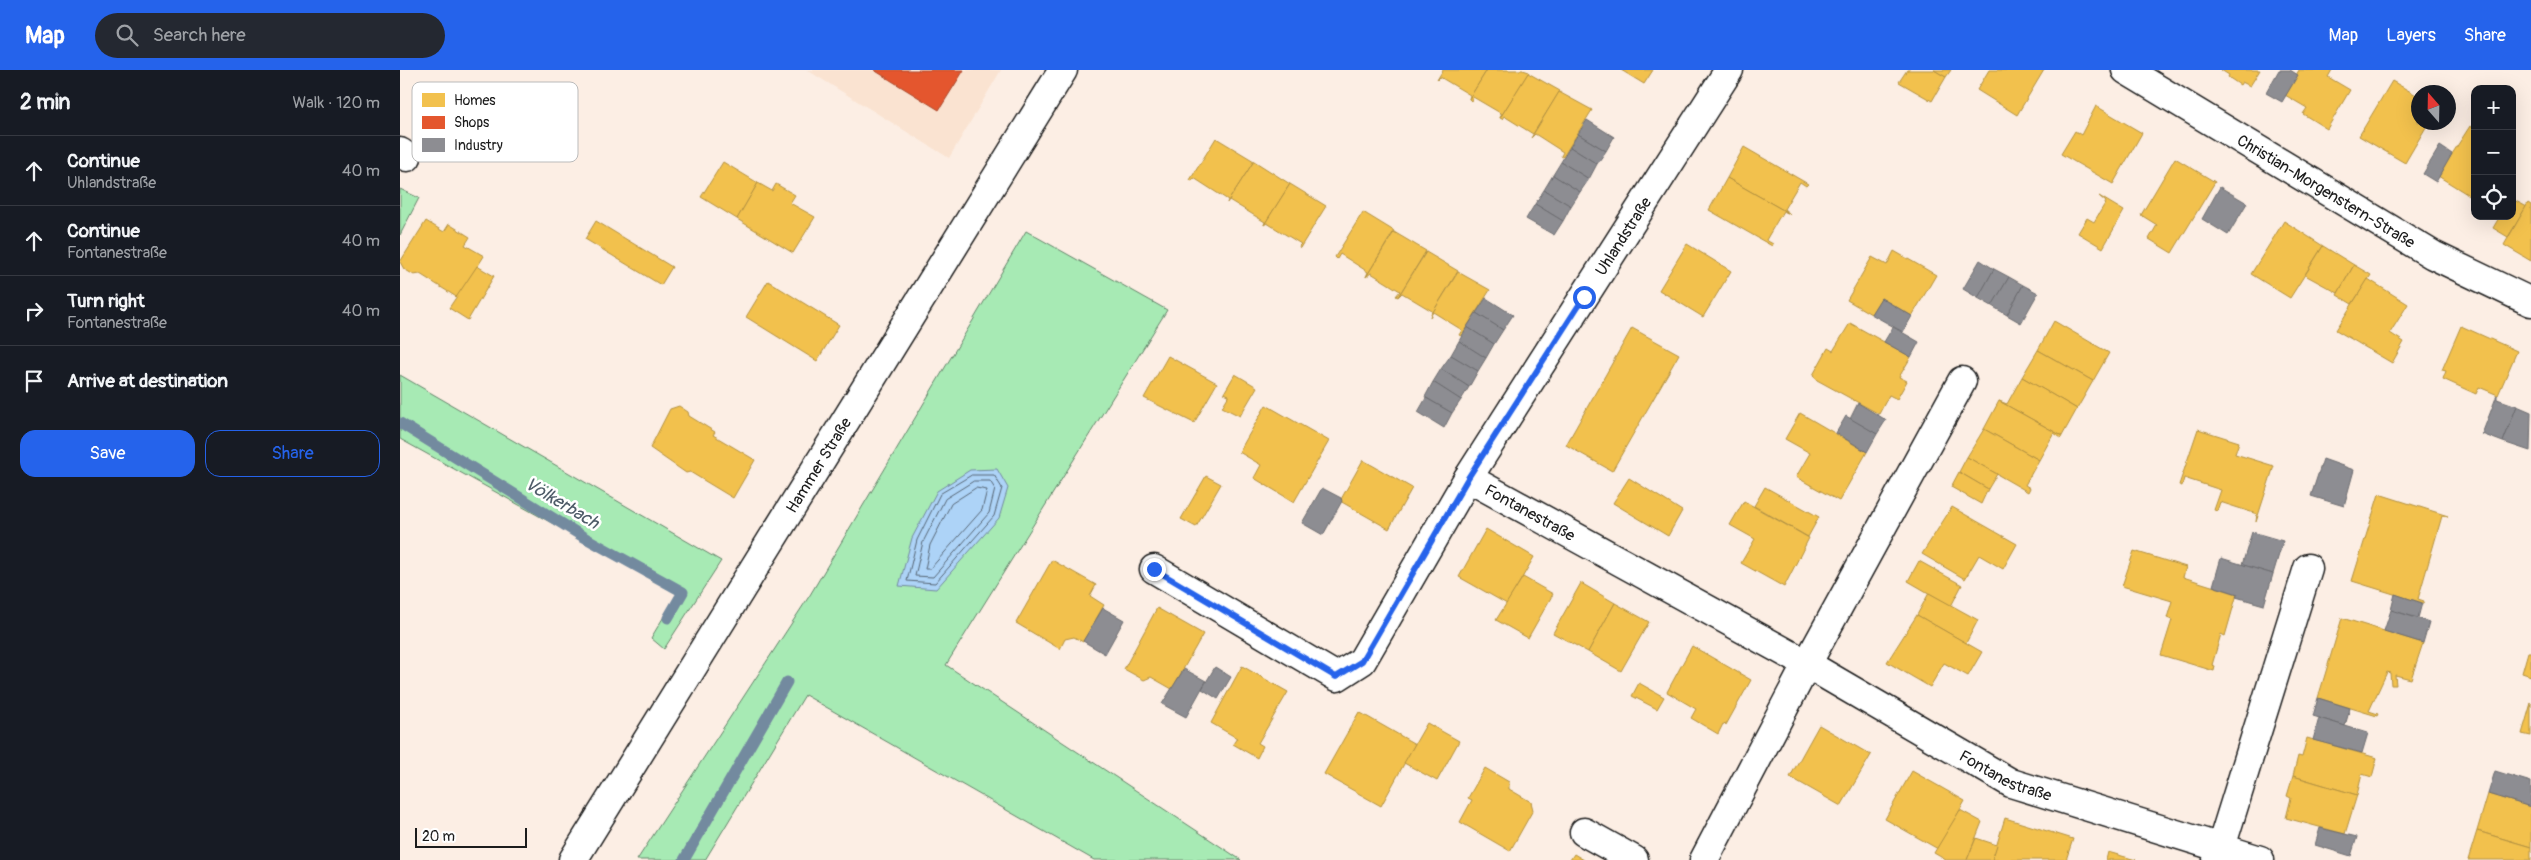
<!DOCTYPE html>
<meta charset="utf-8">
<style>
body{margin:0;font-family:Pangolin,sans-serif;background:#242831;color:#f1f3f6}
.controls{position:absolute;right:15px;top:15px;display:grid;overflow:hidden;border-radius:10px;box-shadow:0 5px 20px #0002}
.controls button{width:45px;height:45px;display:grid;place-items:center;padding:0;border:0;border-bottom:1px solid #363941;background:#171b24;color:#f1f3f6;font:25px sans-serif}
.compass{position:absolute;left:2011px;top:15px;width:45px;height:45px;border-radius:50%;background:#171b24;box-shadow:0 5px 20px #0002;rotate:340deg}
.scale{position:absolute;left:15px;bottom:12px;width:112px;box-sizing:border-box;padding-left:5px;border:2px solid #1c1c1c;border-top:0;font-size:14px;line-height:18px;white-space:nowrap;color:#1c1c1c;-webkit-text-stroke:4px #fff;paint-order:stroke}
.stop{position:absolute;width:15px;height:15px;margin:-11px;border:4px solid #2563eb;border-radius:50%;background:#fff}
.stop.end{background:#2563eb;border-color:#fff;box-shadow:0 1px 5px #0008}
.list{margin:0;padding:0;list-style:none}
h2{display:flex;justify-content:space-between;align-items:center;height:65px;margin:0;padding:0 20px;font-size:21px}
h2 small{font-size:16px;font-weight:400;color:#9ea1a6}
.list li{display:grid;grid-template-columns:32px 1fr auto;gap:15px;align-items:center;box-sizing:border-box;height:70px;padding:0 20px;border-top:1px solid #363941}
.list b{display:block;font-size:19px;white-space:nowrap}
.list p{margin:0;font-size:16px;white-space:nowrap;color:#9ea1a6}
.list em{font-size:16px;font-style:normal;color:#9ea1a6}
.actions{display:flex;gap:10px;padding:15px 20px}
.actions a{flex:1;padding:11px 0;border:1px solid #2563eb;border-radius:15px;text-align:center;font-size:18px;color:#2563eb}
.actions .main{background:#2563eb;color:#fff}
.icon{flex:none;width:28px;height:28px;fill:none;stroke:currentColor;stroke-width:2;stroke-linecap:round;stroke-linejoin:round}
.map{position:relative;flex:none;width:2131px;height:790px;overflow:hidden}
header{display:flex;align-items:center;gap:30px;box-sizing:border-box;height:70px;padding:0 25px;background:#2563eb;color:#fff}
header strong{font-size:24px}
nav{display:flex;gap:28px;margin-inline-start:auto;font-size:18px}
.search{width:350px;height:45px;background:#242831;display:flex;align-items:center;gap:12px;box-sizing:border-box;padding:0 18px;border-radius:28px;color:#9ea1a6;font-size:19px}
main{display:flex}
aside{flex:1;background:#171b24}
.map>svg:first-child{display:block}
.built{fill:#fae3d1}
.green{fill:#a7eab4;stroke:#628368}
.water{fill:#add3f7;stroke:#738a9f}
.homes{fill:#f2c14e;stroke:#b2903f}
.shops{fill:#e4572e;stroke:#a84529}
.industry{fill:#8d8d92;stroke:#6b6b6f}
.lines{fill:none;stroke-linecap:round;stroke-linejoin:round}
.shore{stroke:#566574;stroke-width:1}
.stream{stroke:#738a9f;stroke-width:11}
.street-casing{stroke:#1c1c1c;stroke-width:31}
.secondary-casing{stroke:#1c1c1c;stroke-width:31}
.street{stroke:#fff;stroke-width:28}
.secondary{stroke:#fff;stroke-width:28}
.route{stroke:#2563eb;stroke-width:6}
.labels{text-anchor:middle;stroke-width:5;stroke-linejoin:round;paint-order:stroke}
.street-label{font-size:16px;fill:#1c1c1c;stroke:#fff}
.water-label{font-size:18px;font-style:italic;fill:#4f5c69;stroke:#fff}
.key{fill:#fff;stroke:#bbb;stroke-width:1}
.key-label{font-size:14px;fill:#1c1c1c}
</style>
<header>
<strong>Map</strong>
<div class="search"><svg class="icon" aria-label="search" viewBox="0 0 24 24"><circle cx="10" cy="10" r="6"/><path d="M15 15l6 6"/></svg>Search here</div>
<nav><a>Map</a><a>Layers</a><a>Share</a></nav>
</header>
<main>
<aside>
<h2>2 min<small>Walk · 120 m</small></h2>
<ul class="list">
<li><svg class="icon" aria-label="ahead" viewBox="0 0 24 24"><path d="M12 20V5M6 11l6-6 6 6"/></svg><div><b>Continue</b><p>Uhlandstraße</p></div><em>40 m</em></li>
<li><svg class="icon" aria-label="ahead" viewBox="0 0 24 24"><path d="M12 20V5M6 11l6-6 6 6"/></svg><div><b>Continue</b><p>Fontanestraße</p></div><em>40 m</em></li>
<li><svg class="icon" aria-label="right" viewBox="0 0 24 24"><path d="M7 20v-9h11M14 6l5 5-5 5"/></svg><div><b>Turn right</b><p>Fontanestraße</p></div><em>40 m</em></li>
<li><svg class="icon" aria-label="arrive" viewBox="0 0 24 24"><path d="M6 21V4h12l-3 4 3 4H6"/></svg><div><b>Arrive at destination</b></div></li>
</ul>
<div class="actions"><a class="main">Save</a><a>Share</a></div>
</aside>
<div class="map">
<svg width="2131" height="790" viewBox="0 0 2131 790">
<rect width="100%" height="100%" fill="#fceee4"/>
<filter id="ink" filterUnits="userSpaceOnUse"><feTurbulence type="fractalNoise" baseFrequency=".02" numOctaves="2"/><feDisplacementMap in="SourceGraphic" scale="10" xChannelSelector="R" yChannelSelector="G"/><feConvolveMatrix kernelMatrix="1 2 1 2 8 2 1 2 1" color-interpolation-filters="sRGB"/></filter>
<g filter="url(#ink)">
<path class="built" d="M407,0H601L549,88Z"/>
<g class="green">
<path d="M0,119L19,128L0,165Z"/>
<path d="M626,161L767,240L546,595L841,790H694L405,625L305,790H237L410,525Z"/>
<path d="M0,305L321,491L264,579L251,568L278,523L0,369Z"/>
</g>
<path class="water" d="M597,399L608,418L599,448L536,519L499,516L512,468L537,421L570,400Z"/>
<g class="homes">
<path d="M1043,0H1087L1069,29L1070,25L1040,7L1037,10Z"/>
<path d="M1087,0H1123L1129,2L1100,48L1102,44L1073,27L1071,31L1069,29Z"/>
<path d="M1221,0H1253L1244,14Z"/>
<path d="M1507,0H1534L1546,7L1532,31L1499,12Z"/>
<path d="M1534,0H1551L1546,7Z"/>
<path d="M1589,0H1644L1617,45L1577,20Z"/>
<path d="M1821,0H1860L1850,16L1842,12L1840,15L1828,7L1829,5Z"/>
<path d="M1899,0H1932L1928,7L1950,20L1927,59L1903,44L1907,38L1885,25Z"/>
<path d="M1128,3L1160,21L1133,64L1104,46L1102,49L1100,48Z"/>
<path d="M1992,11L2018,26V52H2029L2005,93L1959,66Z"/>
<path d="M1159,22L1192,40L1163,87L1161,86L1163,82L1135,64L1131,68Z"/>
<path d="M1696,36L1742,63L1713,114L1661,84L1675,61L1681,65Z"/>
<path d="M2070,56L2075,59V129L2038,106Z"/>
<path d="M816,68L854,91L827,133L828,130L794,108L792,111L790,110Z"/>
<path d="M1344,77L1408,114L1406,116L1400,112L1384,139L1390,144L1327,108Z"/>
<path d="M1775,88L1815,112L1772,183L1749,169L1757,155L1741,145Z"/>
<path d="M854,91L890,114L864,155L865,152L829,130Z"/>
<path d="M323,92L358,113L337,149L301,127Z"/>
<path d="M1327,108L1390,144L1383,141L1366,170L1373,174L1372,176L1309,140Z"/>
<path d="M358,113L372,121L376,114L395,125L390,133L415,147L393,183L337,149Z"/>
<path d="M890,114L926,136L900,178L899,176L901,174L867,153L864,155Z"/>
<path d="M1699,126L1724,141L1703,178L1678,163L1687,148L1694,152L1706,132Z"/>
<path d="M2112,129L2127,137L2108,167L2093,158L2100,146H2112Z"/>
<path d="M2128,133L2131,135V191L2104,175Z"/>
<path d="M963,142L994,161L966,207L968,202L940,184L937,189L935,187Z"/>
<path d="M26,151L44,162L49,154L70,167L65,175L84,186L58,228L20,204L14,205L4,199L0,192Z"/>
<path d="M196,151L272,197L261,215L185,169Z"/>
<path d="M1884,151L1923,176L1890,228L1851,204Z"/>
<path d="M994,162L1026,181L998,227L996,226L1000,221L971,203L966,207Z"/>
<path d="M1287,174L1331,201L1303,247L1259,220Z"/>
<path d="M1923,176L1954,195L1938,223L1905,205Z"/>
<path d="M1494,181L1536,205L1512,246L1481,228L1471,244L1447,230L1472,187L1487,195Z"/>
<path d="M1026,182L1058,201L1030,247L1032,241L1002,223L998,227Z"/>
<path d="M1954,195L1971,205L1952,234L1937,225Z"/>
<path d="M77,196L94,206L68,250L49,238Z"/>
<path d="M1058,202L1090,220L1061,266L1059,265L1062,260L1033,242Z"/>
<path d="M1968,209L2008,234L1990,263L2004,272L1992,293L1936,260Z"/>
<path d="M368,211L439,255L417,291L346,247Z"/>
<path d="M1654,251L1709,283L1693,311L1638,280Z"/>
<path d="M1450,253L1511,287L1499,307L1507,311L1497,329L1489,325L1479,344L1417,310L1413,305L1428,278L1433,281Z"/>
<path d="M2061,256L2117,281L2098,325L2079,317L2076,324L2043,309L2046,301L2042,300Z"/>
<path d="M1232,258L1279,284L1212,401L1166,375Z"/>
<path d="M1638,280L1693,311L1677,339L1622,307Z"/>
<path d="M768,286L817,313L794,353L744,328Z"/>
<path d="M835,304L857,317L840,346L822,337L829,325L824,323Z"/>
<path d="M1622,307L1677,339L1662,366L1599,331L1607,334Z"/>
<path d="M1599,331L1662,366L1661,368L1654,363L1639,390L1584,359Z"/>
<path d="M866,335L929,371L894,432L854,408L861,395L839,382Z"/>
<path d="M279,336L288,342L289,346L315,362L313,365L355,390L333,428L290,402L286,403L250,378L270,339Z"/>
<path d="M1400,343L1467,382L1439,431L1396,407L1410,383L1385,369Z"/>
<path d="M1584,359L1639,390L1625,415L1630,418L1628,422L1567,387Z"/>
<path d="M1798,359L1839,372L1835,384L1874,396L1856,452L1857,444L1820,432L1817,441L1814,440L1821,420L1784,408L1782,416L1779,415Z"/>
<path d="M1567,387L1597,404L1588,419L1559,402Z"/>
<path d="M963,390L1012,418L989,459L940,431Z"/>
<path d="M1559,402L1588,419L1581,434L1551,417Z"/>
<path d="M806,406L821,414L796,457L781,449Z"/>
<path d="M1229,408L1282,441L1268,466L1213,433Z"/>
<path d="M1365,417L1419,447L1408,467L1354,436Z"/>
<path d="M1979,424L2048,446H2042L2018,529L2024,531L2023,533L1952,511Z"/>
<path d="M1344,431L1409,468L1384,517L1341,493L1355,469L1330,455Z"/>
<path d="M1552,437L1617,474L1603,499L1579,485L1565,509L1522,484Z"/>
<path d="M1086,459L1134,487L1107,534L1059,507Z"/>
<path d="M1734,481L1786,497L1783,507L1837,524L1825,566L1821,564L1812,595L1815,596L1814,601L1761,585L1772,550L1767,548L1772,531L1722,516Z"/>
<path d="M652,490L696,515L690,526L704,535L683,572L674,567L665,569L660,579L616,553Z"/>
<path d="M1519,491L1562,515L1551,536L1508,511Z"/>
<path d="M1123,507L1153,524L1128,568L1096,550Z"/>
<path d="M1181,513L1215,533L1188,582L1153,563Z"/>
<path d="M1529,523L1578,550L1566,573L1517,545Z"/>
<path d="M1215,533L1249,552L1221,601L1188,582Z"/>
<path d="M757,538L803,564L772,619L751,607L744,610L724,599Z"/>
<path d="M1517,545L1582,582L1568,606L1544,593L1530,617L1487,592Z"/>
<path d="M1942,548L2023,573L2011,609L1995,605L1996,615H1991L1990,603L1987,602L1969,641L1978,644L1977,646L1918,628Z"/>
<path d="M1292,576L1351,610L1326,655L1323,654L1318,664L1291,648L1296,639L1267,622Z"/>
<path d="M2128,582H2131V606L2122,603Z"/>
<path d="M842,596L888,622L858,673L863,676L857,688L833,674L837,668L811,653Z"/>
<path d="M1239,613L1264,627L1257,639L1232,626Z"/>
<path d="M2131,633V666L2122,664Z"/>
<path d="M959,642L1015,674L981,736L924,704Z"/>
<path d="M1027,653L1059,671L1037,711L1004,693Z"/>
<path d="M1419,655L1471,685L1441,736L1390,707Z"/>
<path d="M1907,668L1977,688L1972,707L1962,704L1957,725L1893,706L1898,686L1902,687Z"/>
<path d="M1085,698L1109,712V719L1131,732L1133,740L1110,781L1060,752L1072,730L1068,728Z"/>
<path d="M1512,701L1565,731L1538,779L1485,749Z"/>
<path d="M1893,706L1957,725L1945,764L1886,748L1891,728L1887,726Z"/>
<path d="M2088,724L2131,737V777L2077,761Z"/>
<path d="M1560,740L1582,752L1567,790H1546L1534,783Z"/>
<path d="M1605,748L1673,769L1666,790H1592Z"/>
<path d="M2077,761L2131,777V790H2068Z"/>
<path d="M1576,768L1597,775L1592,790H1567Z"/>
<path d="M1708,782L1736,790H1706Z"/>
<path d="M1174,784L1184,790H1170Z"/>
</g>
<path class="shops" d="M474,0H564L539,40Z"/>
<g class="industry">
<path d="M1879,0H1890L1898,5L1882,32L1866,23Z"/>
<path d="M1187,50L1214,67L1206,81L1178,64Z"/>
<path d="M1178,64L1206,81L1197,94L1170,77Z"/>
<path d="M2040,76L2052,84L2036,112L2023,104Z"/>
<path d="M1170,77L1197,94L1189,109L1161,92Z"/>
<path d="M1161,92L1189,109L1180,122L1153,105Z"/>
<path d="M1153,105L1180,122L1171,136L1144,120Z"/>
<path d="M1820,117L1847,133L1828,165L1802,149Z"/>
<path d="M1144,120L1171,136L1163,151L1135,134Z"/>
<path d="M1135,134L1163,151L1154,165L1126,149Z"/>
<path d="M1580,190L1594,199L1578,228L1563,219Z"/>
<path d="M1594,199L1609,207L1592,236L1578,228Z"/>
<path d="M1609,207L1623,215L1607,245L1592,236Z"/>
<path d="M1623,215L1638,223L1621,253L1607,245Z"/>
<path d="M1086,228L1113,245L1103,260L1076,243Z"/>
<path d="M1481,228L1512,246L1503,262L1471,244Z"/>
<path d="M1076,243L1103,260L1094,274L1067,257Z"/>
<path d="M1067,257L1094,274L1086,288L1059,271Z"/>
<path d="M1493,257L1519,272L1511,287L1484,272Z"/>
<path d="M1059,271L1086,288L1078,301L1051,285Z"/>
<path d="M1051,285L1078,301L1069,317L1041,299Z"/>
<path d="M1041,299L1069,317L1061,330L1033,312Z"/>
<path d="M1033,312L1061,330L1052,343L1025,327Z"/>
<path d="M2097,325V329L2117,336L2103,372L2082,364Z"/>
<path d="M1026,328L1052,343L1044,358L1018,342Z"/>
<path d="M1458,333L1486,350L1477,364L1450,349Z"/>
<path d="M2117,336L2131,342L2130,381L2103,372Z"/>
<path d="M1446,346L1477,364L1467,382L1436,363Z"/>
<path d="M1923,389L1954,400L1944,436L1911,426Z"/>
<path d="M922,418L941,428L942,431L923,465L902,453Z"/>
<path d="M1852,462L1883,471L1873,504L1842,495Z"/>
<path d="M1821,488L1873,504L1864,535L1836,527L1838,524L1813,516Z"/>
<path d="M1995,524L2022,533L2018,548L1991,540Z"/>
<path d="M703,538L724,550L705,584L683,571Z"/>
<path d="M1991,540L2029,552L2023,573L1984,561Z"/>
<path d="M815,597L831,607L818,629L802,619Z"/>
<path d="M784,599L806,611L786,647L762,634Z"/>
<path d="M1918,628L1950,638L1945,656L1913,646Z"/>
<path d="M1919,648L1968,663L1962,683L1913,670Z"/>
<path d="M2095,701L2131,712V737L2088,724Z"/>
<path d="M1920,758L1957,767L1951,786L1915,775Z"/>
</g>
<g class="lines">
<g class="shore">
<path d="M572,405H594L602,418L594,446L535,513L507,511L517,470L540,424Z"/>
<path d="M574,411H590L595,419L589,443L533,507L515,506L523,472L545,429Z"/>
<path d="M576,418L587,420L582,440L530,499H525L530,475L551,434Z"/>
</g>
<g class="stream">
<path d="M0,353L182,466L283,522L268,548"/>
<path d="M284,790L387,612"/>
</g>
<defs>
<g id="street">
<path id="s1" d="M1726,0L2033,185L2131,232"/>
<path d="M0,82L7,87"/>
<path id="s2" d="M1068,408L1407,594L1611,713L1860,790"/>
<path id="s3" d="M754,499L937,607L962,591L1068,408L1329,0"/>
<path d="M1184,762L1234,790"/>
<path d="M1304,790L1407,594L1562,311"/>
<path d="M1817,790L1908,498"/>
</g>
<g id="secondary">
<path id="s4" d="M173,790L663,0"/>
</g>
</defs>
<use href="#street" class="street-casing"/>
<use href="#secondary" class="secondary-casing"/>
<use href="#street" class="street"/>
<use href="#secondary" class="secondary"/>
</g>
</g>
<g class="lines" filter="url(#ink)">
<path class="route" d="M754,499L936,607L962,591L1068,408L1184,227"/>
</g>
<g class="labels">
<g class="street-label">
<text dy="6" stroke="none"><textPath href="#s1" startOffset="234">Christian-Morgenstern-Straße</textPath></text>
<text dy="6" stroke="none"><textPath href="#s3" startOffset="741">Uhlandstraße</textPath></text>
<text dy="6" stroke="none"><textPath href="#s4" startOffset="465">Hammer Straße</textPath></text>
<text dy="6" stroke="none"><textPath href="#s2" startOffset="71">Fontanestraße</textPath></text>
<text dy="6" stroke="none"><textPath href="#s2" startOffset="615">Fontanestraße</textPath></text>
</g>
<g class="water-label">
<text transform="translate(162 433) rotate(31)" y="6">Völkerbach</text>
</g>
</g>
<rect x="12" y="12" width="166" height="80" rx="8" class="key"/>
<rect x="22" y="23" width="23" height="14" fill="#f2c14e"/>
<rect x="22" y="46" width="23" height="13" fill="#e4572e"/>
<rect x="22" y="68" width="23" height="14" fill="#8d8d92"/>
<g class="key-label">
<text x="54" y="35">Homes</text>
<text x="54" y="57">Shops</text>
<text x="54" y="80">Industry</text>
</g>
</svg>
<div class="controls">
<button>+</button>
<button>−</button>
<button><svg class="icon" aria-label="locate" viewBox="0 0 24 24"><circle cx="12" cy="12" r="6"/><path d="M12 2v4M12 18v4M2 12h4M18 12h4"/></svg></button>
</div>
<svg class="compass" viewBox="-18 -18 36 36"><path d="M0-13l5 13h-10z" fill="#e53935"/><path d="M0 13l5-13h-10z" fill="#9ea1a6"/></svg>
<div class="scale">20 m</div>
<div class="stop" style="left:1184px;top:227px"></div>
<div class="stop end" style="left:754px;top:499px"></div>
</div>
</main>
